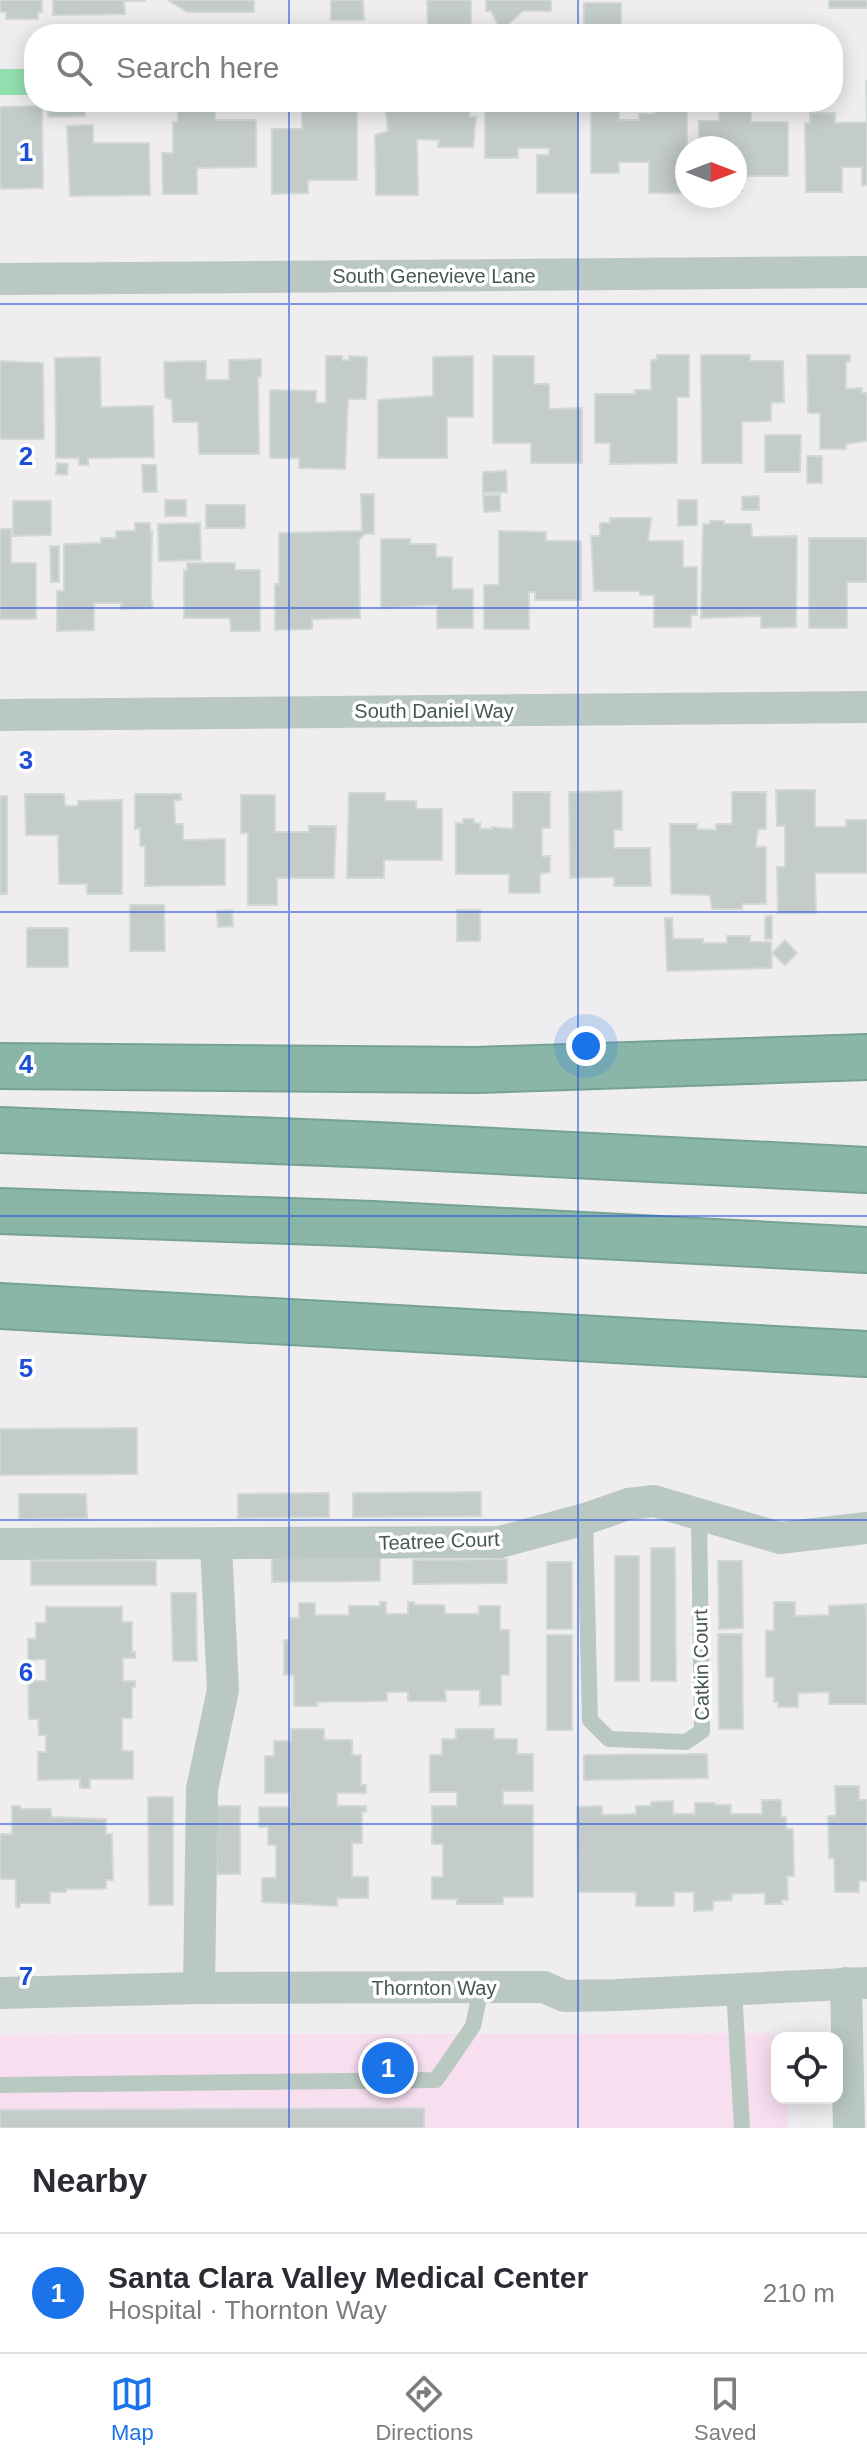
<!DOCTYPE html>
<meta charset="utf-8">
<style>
body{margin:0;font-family:Arial,sans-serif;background:#f7f7f7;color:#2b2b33}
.controls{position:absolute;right:24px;bottom:24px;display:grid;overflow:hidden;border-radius:16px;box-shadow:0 4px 20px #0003}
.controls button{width:72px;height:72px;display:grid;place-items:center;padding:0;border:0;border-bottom:2px solid #e1e1e2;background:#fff;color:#2b2b33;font:40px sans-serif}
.compass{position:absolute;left:675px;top:136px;width:72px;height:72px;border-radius:50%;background:#fff;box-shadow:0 4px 20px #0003;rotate:90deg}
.you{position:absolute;left:586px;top:1046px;width:28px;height:28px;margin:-20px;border:6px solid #fff;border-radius:50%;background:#1a73e8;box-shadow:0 0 0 12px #1a73e833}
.badge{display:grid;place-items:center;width:52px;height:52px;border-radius:50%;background:#1a73e8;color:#fff;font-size:26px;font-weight:700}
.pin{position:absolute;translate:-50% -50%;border:4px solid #fff;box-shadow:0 2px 8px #0006}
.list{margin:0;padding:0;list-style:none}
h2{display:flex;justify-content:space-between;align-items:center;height:104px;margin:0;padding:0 32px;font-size:34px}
h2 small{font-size:26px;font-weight:400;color:#7c7c81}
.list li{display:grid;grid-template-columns:52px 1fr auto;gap:24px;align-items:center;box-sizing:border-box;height:120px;padding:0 32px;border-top:2px solid #e1e1e2}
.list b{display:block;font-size:30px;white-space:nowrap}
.list p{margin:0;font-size:26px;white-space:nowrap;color:#7c7c81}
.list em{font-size:26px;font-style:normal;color:#7c7c81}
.icon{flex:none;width:44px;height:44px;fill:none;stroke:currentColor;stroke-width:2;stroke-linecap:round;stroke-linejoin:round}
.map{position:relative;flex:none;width:867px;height:2128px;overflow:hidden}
.search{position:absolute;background:#fff;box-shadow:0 4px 20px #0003;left:24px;right:24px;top:24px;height:88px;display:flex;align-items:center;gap:20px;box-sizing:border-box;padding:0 28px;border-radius:32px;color:#7c7c81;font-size:30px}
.sheet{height:224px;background:#fff}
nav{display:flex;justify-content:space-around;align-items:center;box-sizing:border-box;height:112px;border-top:2px solid #e1e1e2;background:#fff;font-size:22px;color:#7c7c81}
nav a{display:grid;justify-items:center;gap:4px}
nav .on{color:#1a73e8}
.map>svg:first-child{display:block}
.medical{fill:#f7dff0}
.water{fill:#92e0b0}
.building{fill:#c4cccb;stroke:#d1d8d7;stroke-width:2}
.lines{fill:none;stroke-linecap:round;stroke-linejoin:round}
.motorway-casing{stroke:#75a294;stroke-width:48}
.service{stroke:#bac8c2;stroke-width:16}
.minor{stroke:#bac8c2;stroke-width:32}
.motorway{stroke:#8ab6a9;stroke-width:44}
.grid{fill:none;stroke:#1d4ed8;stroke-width:2;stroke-opacity:0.55}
.labels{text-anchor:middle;stroke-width:7;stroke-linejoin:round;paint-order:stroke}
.street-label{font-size:20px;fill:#475852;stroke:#fff}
.grid-label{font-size:26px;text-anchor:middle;font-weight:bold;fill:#1d4ed8;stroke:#fff;stroke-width:7;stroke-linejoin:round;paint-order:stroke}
</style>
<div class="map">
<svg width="867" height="2128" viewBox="0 0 867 2128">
<rect width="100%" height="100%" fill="#efedef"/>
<path class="medical" d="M767,2033L782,2038H777V2098H788V2128H0V2035Z"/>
<rect class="water" x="0" y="69" width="28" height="26"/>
<g class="building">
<path d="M0,0H42V12H38V19H6V12H0Z"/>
<path d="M53,0H145V1H124L125,14L53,15Z"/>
<path d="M168,0H254V12H187Z"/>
<path d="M331,0H363L364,20H331Z"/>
<path d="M427,0H471V27H467V34H457L456,28H428Z"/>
<path d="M486,0H551V11H523L505,27H499L491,11H486Z"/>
<rect x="829" y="0" width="38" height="8"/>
<rect x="584" y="3" width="37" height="31"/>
<path d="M866,81H867V185H862V167H842V192H806L805,123H810V113H835V123L867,122Z"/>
<path d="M48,102H84L85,116L48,117Z"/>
<path d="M388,102H469V117H476L473,147H438L439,140L417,139L418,195H376L375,135L388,131L385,104Z"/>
<path d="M485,102H578V193H537V155H549V148H518V158H485Z"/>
<path d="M591,102H619V120H639V114H655V102H687V193H649V162H619V173H591Z"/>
<path d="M719,102H751V122H788V176H742V191H735V148H699V121H719Z"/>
<path d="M357,103V180H308V193L272,194V129H302V106Z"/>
<path d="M42,106L43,188L0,189V107Z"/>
<path d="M178,111H215V120H256V167L197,168V194H163L162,153H173V122H178Z"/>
<path d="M93,125V143H149L150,195L70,196L67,126Z"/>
<path d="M657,355H689V397H677V463L610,464V443H595V394H635V390H651V360H657Z"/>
<path d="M701,355H750V361H783L784,402L771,403V421L742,422V463H702Z"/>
<path d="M807,355H850V362H846V389L862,388V393H867V441L846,444V449H820V413H808Z"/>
<path d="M326,356H342V360H349V356L367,357L366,399H348L345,469L299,468V458H270V390L316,391V403H326Z"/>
<path d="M473,356V417H447V458H378V400L433,396V357Z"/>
<path d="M493,356H534V384H549V409L582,408V463H531V443H493Z"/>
<path d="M100,357L101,407L153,406L154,457L88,458V465H79V458H56L55,358Z"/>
<path d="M261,359V377H258L259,454H199L198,422H173L172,400L165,397L164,362L206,361V380H229V360Z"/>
<path d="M0,361L43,363L44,439H0Z"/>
<path d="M765,435H801L800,472H765Z"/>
<rect x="807" y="456" width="15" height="27"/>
<path d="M57,463L68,464L67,475L56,474Z"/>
<path d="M142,465H156L157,492H143Z"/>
<path d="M506,471L507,492L483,493V472Z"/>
<path d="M361,494H374V534H365L359,540L360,618L312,619V629L275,630V584H279V533L362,531Z"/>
<path d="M483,495H500V511L484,512Z"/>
<path d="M759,496V510H742V497Z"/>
<rect x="165" y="500" width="21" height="16"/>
<path d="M678,500H697V525L678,526Z"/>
<path d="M13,501H51V535L13,536Z"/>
<rect x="206" y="505" width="39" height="23"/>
<path d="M610,518H651L648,541H683V567H697V615H691V627H654V595H640V591H594L591,536H600V523H610Z"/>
<path d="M710,521H724V524H751L752,537L797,536L796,627L761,628V616L701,618L703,524H710Z"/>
<path d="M135,523H150V531H152L151,597L153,608L121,609V603H94V630L57,631V591H64V544L101,543V538H116V531H135Z"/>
<path d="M200,523L201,560L159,561L158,524Z"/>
<path d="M0,529H11V563H36V619H0Z"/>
<path d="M499,531L546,532V541H581V600H535V592H529V629H484V585H499Z"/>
<path d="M809,538H867V582H847V628H809Z"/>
<path d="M381,539H410V544H436V557H452V589H473V628H437V605L381,608Z"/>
<path d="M50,546H59V582H51Z"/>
<path d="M187,563H235V570H260V631H231L230,618H184V570H187Z"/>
<path d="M776,790H815V827H846V820H867V873H815L816,913H778L777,867H785V826H777Z"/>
<path d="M622,791V830H614V848H650L651,886H614V877L570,878L569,792Z"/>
<path d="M513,792H550V828H542V856H550V872L540,874V893H509V874H456V823H463V819H474V823H480V829H492V827L513,829Z"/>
<path d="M732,792H766V829H758L756,843V847H766V904H742V909H712L710,895L671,894L670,824H697V829L716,830V824H732Z"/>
<path d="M349,793H385V801H416V809H442V860H384V878H347Z"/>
<path d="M25,794H64L65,806H78V801L122,800V894H87V884H59L58,835H26Z"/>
<path d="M135,794H181V800H174L175,824H183V840L225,839V885L145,886V846H140V828L135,829Z"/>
<path d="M241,795H275V832H309V826H336L334,878H277V905H248V833H241Z"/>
<rect x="0" y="796" width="7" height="98"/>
<path d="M130,905H164L165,951H130Z"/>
<path d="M232,910L233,926L218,927L217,911Z"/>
<rect x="457" y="910" width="23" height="31"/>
<path d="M767,916H772V939H765V918Z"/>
<path d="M665,918H672L673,939H703V943H727V936H750V942H771L772,968L667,971Z"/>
<rect x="27" y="928" width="41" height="39"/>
<path d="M785,940L797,953L785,965L772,953Z"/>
<path d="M137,1428V1474L0,1475V1429Z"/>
<path d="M481,1492V1516L353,1517V1493Z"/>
<path d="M329,1493V1517L238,1518V1494Z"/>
<path d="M19,1494H86L87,1518L19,1519Z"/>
<path d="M651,1548H675L676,1681H651Z"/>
<path d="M380,1556V1581L272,1582V1557Z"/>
<rect x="615" y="1556" width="24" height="125"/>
<path d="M507,1559V1583L413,1584V1560Z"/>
<rect x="31" y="1561" width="125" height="24"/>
<path d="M718,1561H742L743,1628L719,1629Z"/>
<rect x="547" y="1562" width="25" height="67"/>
<path d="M171,1593H196L197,1661H173Z"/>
<path d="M380,1602H386V1614H408V1602H414V1605H444L445,1614H479V1606H500V1630H509V1675H501V1705H480V1690H445L446,1701H408V1692H387V1701L317,1702V1706H294V1675H284V1640H289V1618H299V1603H315V1615H349V1606H380Z"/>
<path d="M774,1602H795V1616L829,1615V1606L866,1604L867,1704H829V1692L798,1693V1707H778V1702H774V1677H766V1631H774Z"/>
<path d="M46,1607H122V1622H132V1652H135V1658H123V1681H135V1687H132V1718H122V1751H133V1779H90V1788H80V1779L38,1780V1752H46V1735H39L38,1719H29L28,1681H46V1659L28,1660V1639H36V1623H46Z"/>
<path d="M718,1634H742L743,1729H719Z"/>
<rect x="547" y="1635" width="25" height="95"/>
<path d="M291,1729H324V1740H352V1755H361V1785H366V1793H337V1806H366V1812H362V1843H352V1877H368V1898H337V1906L262,1902V1878H276V1845H268V1827H259V1807H290V1793H265V1756H274V1741H291Z"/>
<path d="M456,1729H494V1739H517V1754H533V1791H503V1805H533V1897H503V1904H457V1899H432V1877H443V1844H432V1806H457V1792H430V1755H442V1739H456Z"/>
<path d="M707,1754L708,1778L584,1780V1755Z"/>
<path d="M835,1786H859V1800H867V1881H859V1892H835L834,1858H829L828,1816H836Z"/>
<path d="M148,1797H173V1905H149Z"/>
<path d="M762,1800H781V1817H786V1829H793L794,1876H787L788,1900H782V1904H765V1893L732,1894V1900L713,1901V1910L694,1911V1892H674V1906H636V1892H578L577,1807L602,1806V1815L636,1814V1806H651V1802L673,1801V1814H695V1803H715V1805H731V1814H762Z"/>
<path d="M12,1806H20V1809H51V1817L106,1819V1834H112L113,1880H106V1888L98,1889H66V1892H50V1903H20V1907H16V1879H0V1834H12Z"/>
<path d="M216,1806H240V1874H217Z"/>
<path d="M424,2108V2128H0V2110Z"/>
</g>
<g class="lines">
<defs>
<g id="motorway">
<path d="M0,1066L476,1070L867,1057"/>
<path d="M0,1130L377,1145L867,1170"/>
<path d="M0,1211L373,1224L867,1250"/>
<path d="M0,1306L867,1354"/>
</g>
</defs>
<use href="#motorway" class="motorway-casing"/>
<g class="service">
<path d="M585,1519L590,1720L609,1739L686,1742L702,1731L699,1515"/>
<path d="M734,1989L742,2128"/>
<path d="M0,2085L436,2080L473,2026L481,1988"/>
</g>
<g class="minor">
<path d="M0,279L867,272"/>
<path d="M0,715L867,707"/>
<path d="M0,1544L500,1542L585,1519L628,1504L654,1501L780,1538L867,1528"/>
<path d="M846,1983L849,2128"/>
<path d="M199,1988L202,1789L223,1690L216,1544"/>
<path d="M0,1993L199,1988L544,1987L564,1996L617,1995L867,1983"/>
</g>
<use href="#motorway" class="motorway"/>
</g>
<path class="grid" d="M289,0V34M578,0V34M289,102V2128M578,102V2128M0,304H867M0,608H867M0,912H867M0,1216H867M0,1520H867M0,1824H867"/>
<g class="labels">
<g class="street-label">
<text x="434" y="283">South Genevieve Lane</text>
<text x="434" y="718">South Daniel Way</text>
<text transform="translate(439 1541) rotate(-2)" y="7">Teatree Court</text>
<text transform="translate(701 1665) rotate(-91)" y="7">Catkin Court</text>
<text x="434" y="1995">Thornton Way</text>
</g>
</g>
<g class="grid-label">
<text x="26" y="161">1</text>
<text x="26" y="465">2</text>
<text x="26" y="769">3</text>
<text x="26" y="1073">4</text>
<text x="26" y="1377">5</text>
<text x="26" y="1681">6</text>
<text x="26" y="1985">7</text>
</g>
</svg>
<div class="controls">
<button><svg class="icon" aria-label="locate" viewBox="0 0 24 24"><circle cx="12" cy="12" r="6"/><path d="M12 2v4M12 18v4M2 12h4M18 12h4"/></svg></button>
</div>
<svg class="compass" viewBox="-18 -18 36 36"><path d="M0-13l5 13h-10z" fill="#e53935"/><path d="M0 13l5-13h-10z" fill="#7c7c81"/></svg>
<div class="you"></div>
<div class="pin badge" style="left:388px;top:2068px">1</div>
<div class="search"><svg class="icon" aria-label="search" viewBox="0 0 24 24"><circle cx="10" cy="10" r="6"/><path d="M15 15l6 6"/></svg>Search here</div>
</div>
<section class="sheet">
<h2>Nearby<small></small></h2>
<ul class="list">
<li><span class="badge">1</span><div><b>Santa Clara Valley Medical Center</b><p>Hospital · Thornton Way</p></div><em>210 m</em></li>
</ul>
</section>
<nav>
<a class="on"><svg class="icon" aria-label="map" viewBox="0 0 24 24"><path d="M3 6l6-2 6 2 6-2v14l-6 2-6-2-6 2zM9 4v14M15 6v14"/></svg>Map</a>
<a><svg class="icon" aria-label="directions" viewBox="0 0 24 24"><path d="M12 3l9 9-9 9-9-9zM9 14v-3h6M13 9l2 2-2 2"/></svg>Directions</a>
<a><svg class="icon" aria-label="saved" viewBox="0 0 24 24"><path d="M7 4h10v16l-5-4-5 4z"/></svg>Saved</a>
</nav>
